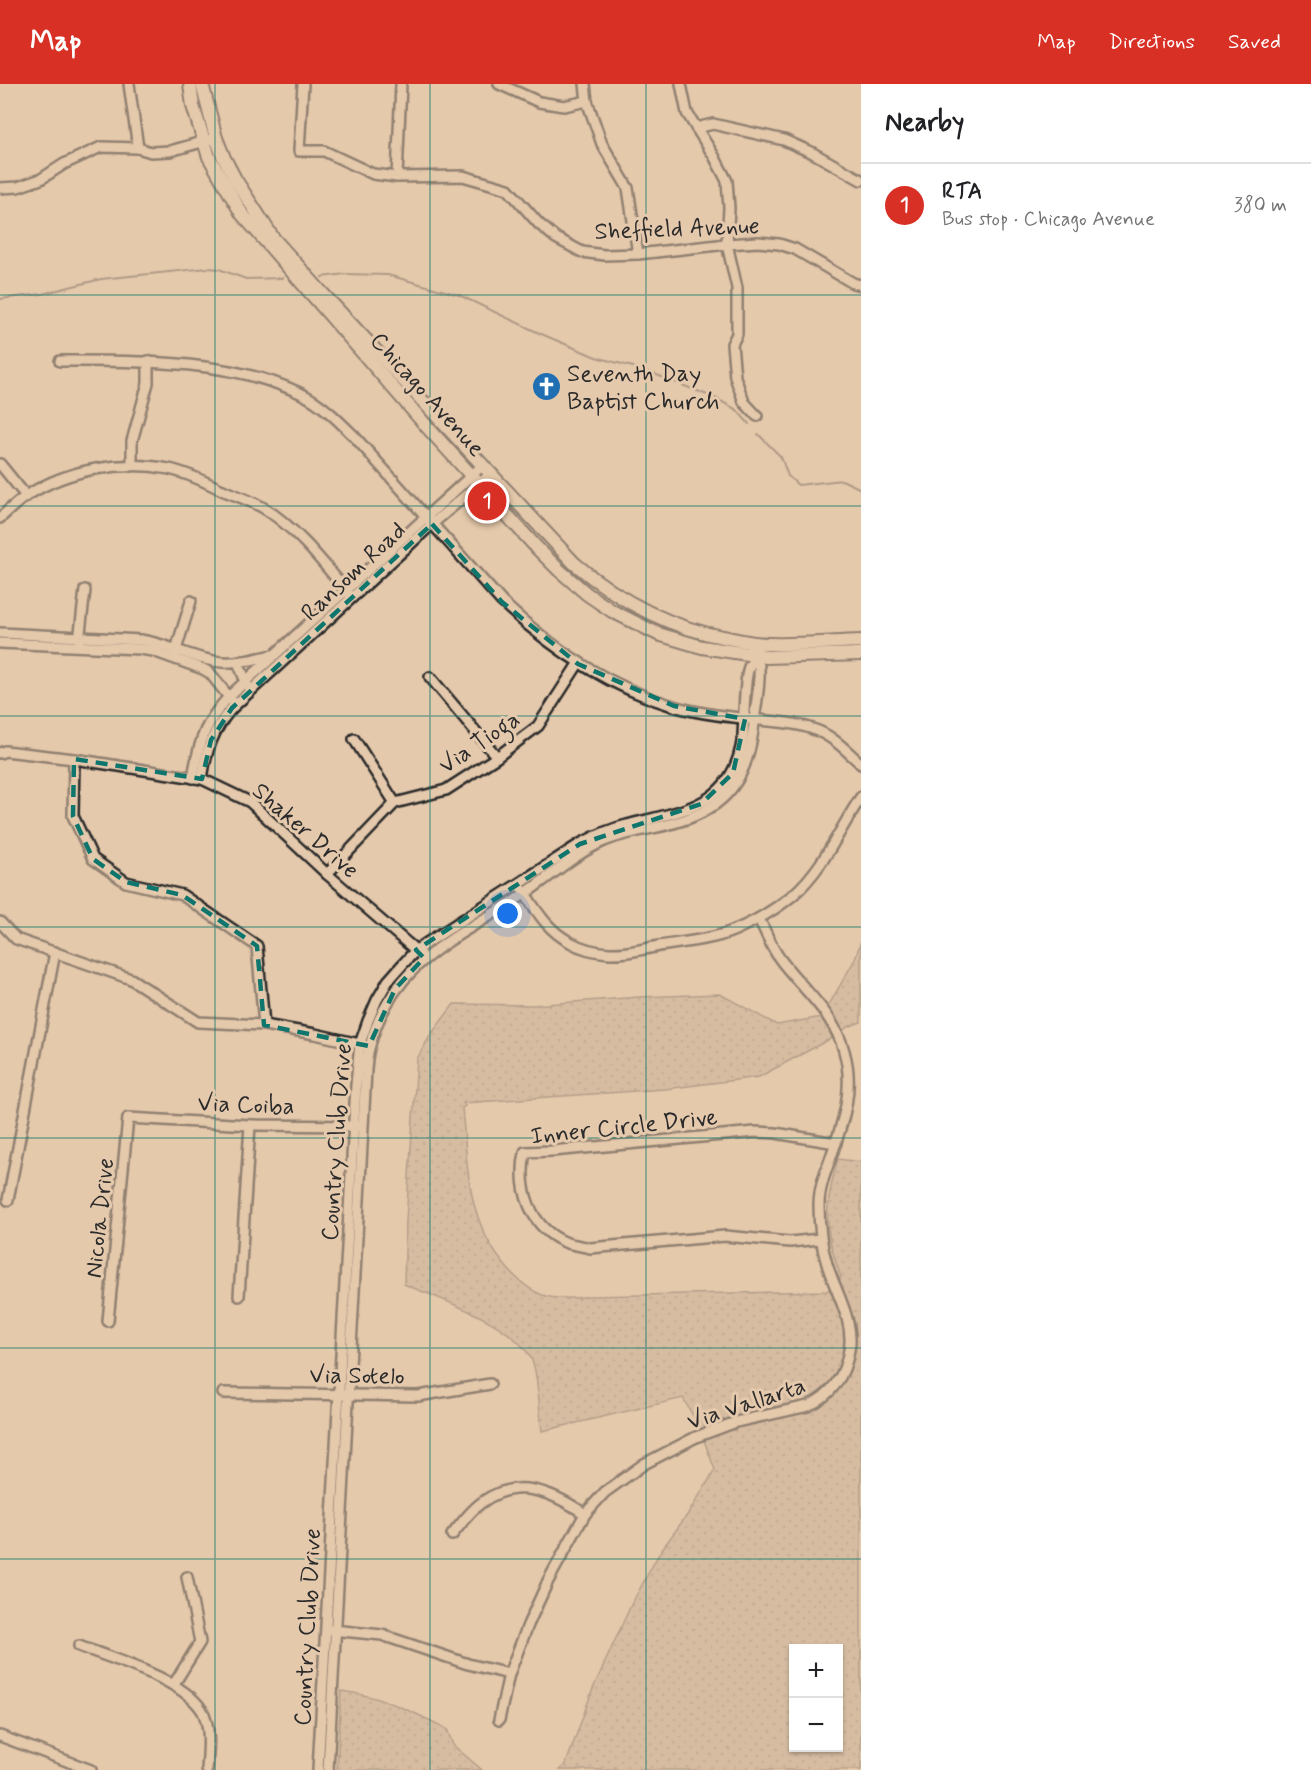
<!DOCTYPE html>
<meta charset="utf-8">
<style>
body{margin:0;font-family:Mynerve,sans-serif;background:#f2f2f2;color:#202124}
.controls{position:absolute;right:18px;bottom:18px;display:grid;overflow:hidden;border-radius:0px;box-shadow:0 2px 4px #0004}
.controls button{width:54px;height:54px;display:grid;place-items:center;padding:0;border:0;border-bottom:2px solid #e0e0e0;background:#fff;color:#202124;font:30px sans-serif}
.you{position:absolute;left:508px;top:830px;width:21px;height:21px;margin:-15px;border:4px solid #fff;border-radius:50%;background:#1a73e8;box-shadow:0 0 0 9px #1a73e833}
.badge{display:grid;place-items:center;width:39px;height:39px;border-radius:50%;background:#d93025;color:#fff;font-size:20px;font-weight:700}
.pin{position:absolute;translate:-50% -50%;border:3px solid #fff;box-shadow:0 2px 6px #0006}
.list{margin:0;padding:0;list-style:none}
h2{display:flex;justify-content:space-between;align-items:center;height:78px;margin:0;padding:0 24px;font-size:26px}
h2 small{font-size:20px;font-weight:400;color:#757577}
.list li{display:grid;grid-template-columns:39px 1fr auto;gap:18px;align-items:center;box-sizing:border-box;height:84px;padding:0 24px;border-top:2px solid #e0e0e0}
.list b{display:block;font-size:22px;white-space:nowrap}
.list p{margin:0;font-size:20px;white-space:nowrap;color:#757577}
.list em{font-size:20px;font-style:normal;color:#757577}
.map{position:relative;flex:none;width:861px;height:1686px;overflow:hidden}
header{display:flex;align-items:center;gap:36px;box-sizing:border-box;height:84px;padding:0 30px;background:#d93025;color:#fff}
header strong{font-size:28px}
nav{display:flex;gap:33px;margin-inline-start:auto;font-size:21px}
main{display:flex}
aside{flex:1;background:#fff}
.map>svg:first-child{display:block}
.grass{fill:url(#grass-dots);stroke:#786c60;stroke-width:1.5;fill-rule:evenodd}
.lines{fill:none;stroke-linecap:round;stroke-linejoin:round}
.stream{stroke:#6d6359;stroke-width:2}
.minor-casing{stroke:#2b2b2b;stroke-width:14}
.major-casing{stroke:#2b2b2b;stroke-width:16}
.minor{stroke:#e5c9ac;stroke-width:9}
.major{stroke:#e5c9ac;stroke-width:12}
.marked{fill:none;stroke:#0f766e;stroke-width:4.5;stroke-dasharray:12 8;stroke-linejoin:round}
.grid{fill:none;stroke:#0f766e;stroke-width:1.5;stroke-opacity:0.55}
.labels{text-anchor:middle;stroke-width:6;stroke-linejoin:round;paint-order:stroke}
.street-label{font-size:24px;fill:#2b2b2b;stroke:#e5c9ac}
.poi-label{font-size:24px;fill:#2b2b2b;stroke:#e5c9ac;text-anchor:start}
</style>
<header>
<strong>Map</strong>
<nav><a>Map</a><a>Directions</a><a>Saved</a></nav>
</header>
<main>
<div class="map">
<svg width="861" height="1686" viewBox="0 0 861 1686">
<defs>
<pattern id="grass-dots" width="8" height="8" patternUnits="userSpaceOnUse" patternTransform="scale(1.5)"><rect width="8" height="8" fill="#c4ad95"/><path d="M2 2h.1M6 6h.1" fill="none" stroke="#9f8d7a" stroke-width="1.8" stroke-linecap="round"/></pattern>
</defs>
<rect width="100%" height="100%" fill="#e5c9ac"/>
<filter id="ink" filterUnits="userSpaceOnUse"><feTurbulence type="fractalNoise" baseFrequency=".0167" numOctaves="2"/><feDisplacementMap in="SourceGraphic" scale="12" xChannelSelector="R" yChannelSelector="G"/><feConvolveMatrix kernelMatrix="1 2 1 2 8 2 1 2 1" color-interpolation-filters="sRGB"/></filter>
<g filter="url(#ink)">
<g class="grass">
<path d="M861,857V938L848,943L830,955L759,993L665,1005L463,1019L465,1022L462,1024C468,1083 466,1138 508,1185C534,1214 552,1218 590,1212L827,1207L841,1193C823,1145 824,1124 838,1075L861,1078V1686H560L566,1680L592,1607L631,1521L660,1468L690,1427L715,1386L699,1343L683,1314L542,1347C539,1326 539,1303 534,1282C522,1241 441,1216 404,1200L406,1137L417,975L430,952L454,920L533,921L640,913L720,910L777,941L822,933L855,875ZM794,1564H838V1664H794Z"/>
<path d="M341,1607C382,1612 411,1627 447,1645L453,1661L482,1686H337Z"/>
</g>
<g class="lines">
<g class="stream">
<path d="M322,193L345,190L388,191L459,211L539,249L596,273L644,286L715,314L737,326L749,340"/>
<path d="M0,215L42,210L101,195L208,184L219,185L246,195L283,194"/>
<path d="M758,350L781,373L788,392L798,401L842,396L861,405"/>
</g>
<defs>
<g id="minor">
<path d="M129,0L138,64"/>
<path d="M303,0L299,67H324L373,90L397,93L463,92L508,105L539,140L556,154L582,168L604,171L638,170L727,160L758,158L779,160L795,165L853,199L861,201"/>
<path d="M499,0L539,18L564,22L587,17"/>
<path d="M585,0L587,17L602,60L628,104L638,170"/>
<path d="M681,0L687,29L714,72L727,97L729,124L727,160L737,204V250L732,260L735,293L744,318L757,332"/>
<path d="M696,44L713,40L784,56L813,69L861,96"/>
<path d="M397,93L401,0"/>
<path d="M0,104L18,103L41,95L64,80L101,63L138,64L151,68L170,67L216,54"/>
<path d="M60,277C137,277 228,275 300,309C320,318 338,336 354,352L502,518C552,565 607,602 673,622C701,630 730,633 759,636C779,638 799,639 818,647C835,654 848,668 861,680"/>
<path d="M0,380L26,412"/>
<path d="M132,382V357L148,299V277"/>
<path d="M0,434C9,426 18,417 28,411C68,385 123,376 169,385C187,389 204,397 220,405C234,411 249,416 262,423C295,442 326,482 349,510"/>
<path d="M0,549L141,556C169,560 194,576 222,578C239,579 256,575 273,571"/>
<path d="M79,557L85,506"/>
<path d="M0,559L140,565L153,567L203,585L210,589L232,617"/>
<path d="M175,569L191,517"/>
<path d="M238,578L248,603"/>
<path d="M430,593L497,673"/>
<path d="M354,655L395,719"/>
<path d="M0,669L5,667L74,675L202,695L250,718L327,790L420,870"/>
<path d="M74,675L73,732L93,775L126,798L182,811L257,862L264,941"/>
<path d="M193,694C199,656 206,634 235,607L483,381"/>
<path d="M202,695C206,667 213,645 232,624L432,440L492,389"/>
<path d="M327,790L395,719L446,706L497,673L538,642L578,580"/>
<path d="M522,805C536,826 547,846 570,858C582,865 596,868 609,869C626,870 643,865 659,862C684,858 712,856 735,846C756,837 776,825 793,811C824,784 839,746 861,713"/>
<path d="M0,838L16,855L131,895L198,938L264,941L315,950L364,961"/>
<path d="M8,1116L55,868"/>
<path d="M820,1155L790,1158L725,1152L590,1164C582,1162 574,1161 567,1159C529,1144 518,1104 525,1068L552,1067L755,1048L775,1049L836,1059"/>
<path d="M239,1212L250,1041"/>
<path d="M108,1237L128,1034L250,1041L360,1042"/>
<path d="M223,1309L418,1312L490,1300"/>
<path d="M452,1451C461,1440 469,1428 481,1419C516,1392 553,1408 585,1430"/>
<path d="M332,1546L382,1551L468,1580L509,1590"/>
<path d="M79,1562C113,1575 189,1597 204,1630C211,1648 208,1668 207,1686"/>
<path d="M174,1600L200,1558L187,1493"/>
<path d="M499,1636L509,1590L528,1541L548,1497L585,1430L605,1408L644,1380L696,1353L736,1338L808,1322C832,1311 845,1292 849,1266C855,1238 835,1207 827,1180C821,1161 819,1141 819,1121C819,1105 825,1089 831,1073C843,1038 855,1004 844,967C834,929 803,906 780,875C771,863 766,848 759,835"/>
<path d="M0,1652L91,1686"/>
<path d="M318,1686L356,1001L360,960L368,937L377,916L388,897L403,880L416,866L580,760C595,752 610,745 627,741C684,726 734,723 743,652C744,636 744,595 749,583C751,579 755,575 757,572"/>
<path d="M328,1686L365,1006C366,992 365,976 370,961C393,876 456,855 523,811C550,793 573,771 602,758C631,745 665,745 694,732C740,713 751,675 755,630C757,615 760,599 759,585C759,579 757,573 757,567"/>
</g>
<g id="major">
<path d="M190,0L193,22L209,73L242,130L429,345L537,464L559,486L587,510L612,527L658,550L702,563L767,573L861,570"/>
<path d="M202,0L216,54L224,74L235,95L273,154L322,209L574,479C619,517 668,544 728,554C742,557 755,560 769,560C800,561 830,558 861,557"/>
</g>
</defs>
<use href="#minor" class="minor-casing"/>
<use href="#major" class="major-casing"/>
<use href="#minor" class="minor"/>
<use href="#major" class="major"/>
</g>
</g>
<path d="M0 0H861V1686H0ZM432,440L502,518L578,580L674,622L745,635L733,689L701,720L580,760L416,866L424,874L395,905L369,962L264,941L257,862L182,811L126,798L93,775L73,732L74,675L202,695L211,656L232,624Z" fill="#e5c9ac" fill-opacity=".55" fill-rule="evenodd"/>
<path class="marked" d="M432,440L502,518L578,580L674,622L745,635L733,689L701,720L580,760L416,866L424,874L395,905L369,962L264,941L257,862L182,811L126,798L93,775L73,732L74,675L202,695L211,656L232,624Z"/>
<path class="grid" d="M215,0V1686M430,0V1686M646,0V1686M0,211H861M0,422H861M0,632H861M0,843H861M0,1054H861M0,1264H861M0,1475H861"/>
<defs>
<symbol id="church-disc" viewBox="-11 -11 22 22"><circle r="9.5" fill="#1f6fb2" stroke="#e5c9ac"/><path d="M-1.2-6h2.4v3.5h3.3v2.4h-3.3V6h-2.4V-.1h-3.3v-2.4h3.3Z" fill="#fff"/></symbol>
</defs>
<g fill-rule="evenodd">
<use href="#church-disc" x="530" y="286" width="33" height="33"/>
</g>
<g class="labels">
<g class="street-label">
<text transform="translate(677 144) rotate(-2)" y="8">Sheffield Avenue</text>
<text transform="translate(428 310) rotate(48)" y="8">Chicago Avenue</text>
<text transform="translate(353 487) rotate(-43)" y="8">Ransom Road</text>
<text transform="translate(479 658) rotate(-34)" y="8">Via Tioga</text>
<text transform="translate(306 746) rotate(41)" y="8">Shaker Drive</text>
<text transform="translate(246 1020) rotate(2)" y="8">Via Coiba</text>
<text transform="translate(624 1042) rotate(-6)" y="8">Inner Circle Drive</text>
<text transform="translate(336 1058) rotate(-86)" y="8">Country Club Drive</text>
<text transform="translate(99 1134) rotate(-84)" y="8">Nicola Drive</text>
<text transform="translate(357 1291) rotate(1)" y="8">Via Sotelo</text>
<text transform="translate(746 1319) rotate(-18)" y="8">Via Vallarta</text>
<text transform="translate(307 1543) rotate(-87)" y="8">Country Club Drive</text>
</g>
<g class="poi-label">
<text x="567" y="297">Seventh Day<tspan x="567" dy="28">Baptist Church</tspan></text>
</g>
</g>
</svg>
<div class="controls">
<button>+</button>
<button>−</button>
</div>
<div class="you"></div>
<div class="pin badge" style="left:487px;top:417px">1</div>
</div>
<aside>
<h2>Nearby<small></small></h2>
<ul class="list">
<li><span class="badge">1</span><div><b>RTA</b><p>Bus stop · Chicago Avenue</p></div><em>380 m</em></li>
</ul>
</aside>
</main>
